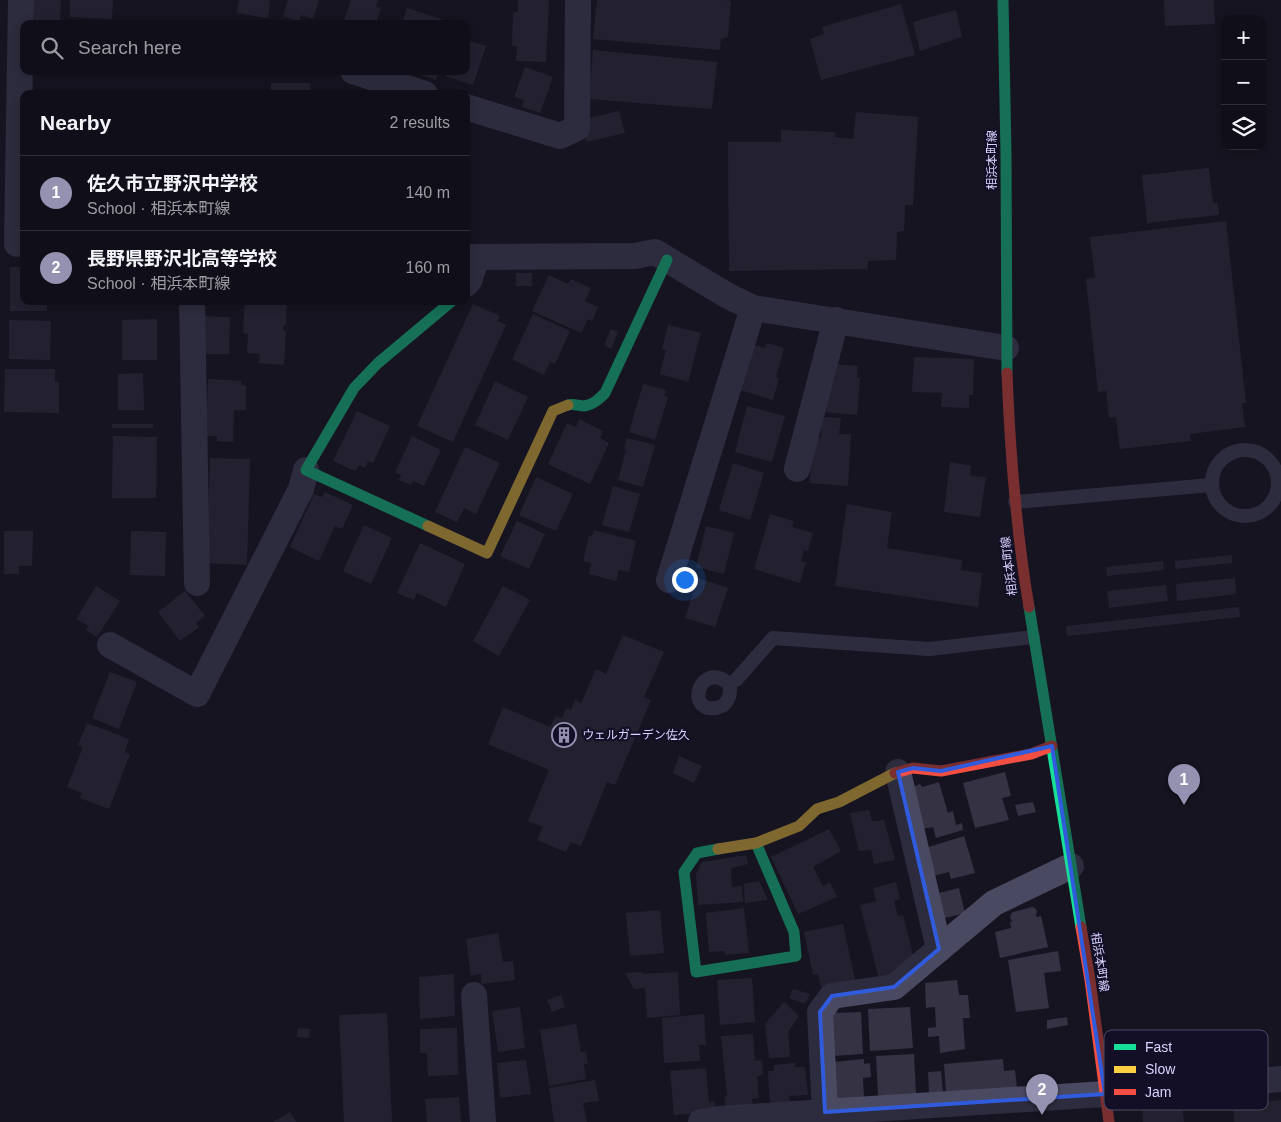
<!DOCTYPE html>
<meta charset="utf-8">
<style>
body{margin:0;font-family:Arial,"Noto Sans JP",sans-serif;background:#1e1d26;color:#f1f3f6}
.controls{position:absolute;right:15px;top:15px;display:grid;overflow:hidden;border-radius:10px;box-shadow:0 2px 12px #0003}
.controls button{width:45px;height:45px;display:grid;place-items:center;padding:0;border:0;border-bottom:1px solid #302f38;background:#100f19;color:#f1f3f6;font:25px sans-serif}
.you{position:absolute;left:684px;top:579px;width:18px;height:18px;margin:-12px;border:4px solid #fff;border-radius:50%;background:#1a73e8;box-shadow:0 0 0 8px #1a73e833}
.badge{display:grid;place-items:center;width:32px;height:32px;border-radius:50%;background:#9591b1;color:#fff;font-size:16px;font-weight:700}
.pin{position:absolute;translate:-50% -41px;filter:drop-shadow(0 1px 2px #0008)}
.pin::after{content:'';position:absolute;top:26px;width:18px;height:15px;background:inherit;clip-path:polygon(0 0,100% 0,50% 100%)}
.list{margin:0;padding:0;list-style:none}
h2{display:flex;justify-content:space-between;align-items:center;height:65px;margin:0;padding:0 20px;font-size:21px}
h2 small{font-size:16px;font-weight:400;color:#9c9ca2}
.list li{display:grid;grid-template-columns:32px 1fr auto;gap:15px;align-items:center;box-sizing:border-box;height:75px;padding:0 20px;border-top:1px solid #302f38}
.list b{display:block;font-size:19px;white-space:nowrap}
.list p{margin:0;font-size:16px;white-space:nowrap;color:#9c9ca2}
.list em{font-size:16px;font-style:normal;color:#9c9ca2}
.icon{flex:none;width:28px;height:28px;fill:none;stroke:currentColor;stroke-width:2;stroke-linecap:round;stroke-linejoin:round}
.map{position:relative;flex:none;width:1281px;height:1122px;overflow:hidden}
.search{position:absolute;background:#100f19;box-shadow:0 2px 12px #0003;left:20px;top:20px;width:450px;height:55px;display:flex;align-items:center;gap:12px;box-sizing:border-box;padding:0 18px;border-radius:10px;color:#9c9ca2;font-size:19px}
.panel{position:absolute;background:#100f19;box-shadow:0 2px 12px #0003;left:20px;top:90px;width:450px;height:215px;border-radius:10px}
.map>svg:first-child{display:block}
.building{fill:#343243}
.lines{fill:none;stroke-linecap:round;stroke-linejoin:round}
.lane{stroke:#4a4962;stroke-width:14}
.street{stroke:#4a4962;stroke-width:26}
.fast{stroke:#16e098;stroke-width:11}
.slow{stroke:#ffcf43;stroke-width:11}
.jam{stroke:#f24e42;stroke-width:11}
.marked{fill:none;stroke:#305bdc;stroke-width:4;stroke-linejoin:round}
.labels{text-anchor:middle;stroke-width:4.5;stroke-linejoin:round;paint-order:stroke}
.street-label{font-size:12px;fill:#d9d4ff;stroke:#130f26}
.poi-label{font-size:12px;fill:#d9d4ff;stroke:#130f26;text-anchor:start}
.key{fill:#130f26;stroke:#4e4a67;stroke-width:1}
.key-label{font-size:14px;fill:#d9d4ff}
</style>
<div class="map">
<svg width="1281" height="1122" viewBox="0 0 1281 1122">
<rect width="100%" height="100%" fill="#161421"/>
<g class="building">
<path d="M34,0H61L60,24H34Z"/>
<path d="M70,0H113L112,19L70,17Z"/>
<path d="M239,0H270L268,18L237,13Z"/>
<path d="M288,0H319L313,19L301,15L299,22L283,16Z"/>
<path d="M351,0H378L376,7L381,8L376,24H343Z"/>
<path d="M518,0H549L546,62L516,61L517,46H512L513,12H518Z"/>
<path d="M597,0H726L731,1L728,37L721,39L720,50L593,39Z"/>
<path d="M1164,0H1214L1215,24L1165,26Z"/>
<path d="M901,4L915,55L821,80L810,39L824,34L822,27Z"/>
<path d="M407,8L444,20L443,24H402Z"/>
<path d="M956,10L962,37L920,51L913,22Z"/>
<path d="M466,40L486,46L473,85L445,76L447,71H466Z"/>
<path d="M593,50L717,62L712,109L589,99Z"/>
<path d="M525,67L553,77L540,113L522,107L524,100L514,97Z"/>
<path d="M409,71H439L436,80Z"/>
<rect x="271" y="83" width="39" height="11"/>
<path d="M619,111L625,133L586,142L585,119Z"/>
<path d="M856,112L918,117L913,205H905L904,231L897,232L896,260L868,261L867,269L729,271L728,142H781V130L835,132V137L853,139Z"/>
<path d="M1209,168L1213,203H1218L1219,215L1147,223L1142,175Z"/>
<path d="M1226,221L1246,403H1242L1245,427L1190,434L1191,441L1120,449L1116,417L1109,418L1106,391L1098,392L1086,279L1095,278L1090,237Z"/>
<path d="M10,267H24V301H47V311H10Z"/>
<rect x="516" y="273" width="16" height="13"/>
<path d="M549,275L568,284L571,279L591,288L585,301L598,307L592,321L588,319L581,333L532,311Z"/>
<path d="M245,301H287L286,325H284L283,330L286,331L284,365L259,363L260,354L247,353L248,334L243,333Z"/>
<path d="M473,304L500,316L498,321L506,325L453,442L417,426Z"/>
<path d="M533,314L570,331L555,364L550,362L544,375L512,359Z"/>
<path d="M202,316L230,317L229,354H201Z"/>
<path d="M157,319V360H122V320Z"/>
<path d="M9,320L51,321L50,360L9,359Z"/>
<path d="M668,325L701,333L688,382L660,374L666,350L662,349Z"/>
<path d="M611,329L618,332L611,349L604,345Z"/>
<path d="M748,343L765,348L767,343L784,348L776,377L779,378L773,400L734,388Z"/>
<path d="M914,357L974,359L973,395H969V408L941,407L942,393L912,392Z"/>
<path d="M836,364L858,366L857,378H860L857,415L825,412L829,378L835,379Z"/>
<path d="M5,369H55V382H59V413L4,412Z"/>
<path d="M143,373L144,410H118V374Z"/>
<path d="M208,379L242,381L241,385L246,386V410H234L233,442L217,441V436H206Z"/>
<path d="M495,381L528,397L508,440L475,425Z"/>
<path d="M643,384L666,390L664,396L668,397L655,440L629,432Z"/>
<path d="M747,406L785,416L772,462L735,452Z"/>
<path d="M357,411L390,426L373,463L368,461L365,468L359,465L355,471L333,461Z"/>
<path d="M822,417L841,418L839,434H851L848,486L810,483L812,437L821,438Z"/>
<path d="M579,419L603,431L600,438L609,443L590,484L548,464L567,423L576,427Z"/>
<rect x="112" y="424" width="41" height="4"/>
<path d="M113,436L157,437L156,498H112Z"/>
<path d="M412,436L441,450L424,486L413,481L411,485L399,480L401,475L395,472Z"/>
<path d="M627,438L655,445L643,487L618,480L626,449H624Z"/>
<path d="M465,447L500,463L476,514L464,508L457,522L435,512Z"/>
<path d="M210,458L250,459L247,565L207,563Z"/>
<path d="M950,462L971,466L970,476L986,477L980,517L944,512Z"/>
<path d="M733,463L764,473L750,520L719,510Z"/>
<path d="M536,477L573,494L556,531L519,515Z"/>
<path d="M613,486L640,494L629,532L602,525Z"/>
<path d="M325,492L353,505L342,529L335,526L319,561L290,547L314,494L322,497Z"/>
<path d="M847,504L892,512L887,548L962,560L961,570L982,573L978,607L835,586Z"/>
<path d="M770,514L794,521L792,527L813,533L808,551L804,550L801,561L806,563L800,583L754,569Z"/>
<path d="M517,521L545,534L529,569L500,556Z"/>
<path d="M364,525L392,538L371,584L343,571Z"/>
<path d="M706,526L734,533L724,574L696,567Z"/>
<path d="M594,530L636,541L629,572L619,570L616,581L589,574L591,563L583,561L589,535L592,536Z"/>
<path d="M4,531H33L32,566H19V574H4Z"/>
<path d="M131,531L166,532L165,576L130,575Z"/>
<path d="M420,543L465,564L446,607L417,593L414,600L397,593Z"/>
<path d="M1232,555V563L1175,569V561Z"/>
<path d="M1163,561L1164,570L1107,576L1106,567Z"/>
<path d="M698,578L728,588L715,627L685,618Z"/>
<path d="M1235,578L1236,594L1177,601L1176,584Z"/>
<path d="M1166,585L1168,601L1109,608L1107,591Z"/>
<path d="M96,586L120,601L97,637L86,630L89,626L76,619Z"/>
<path d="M503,586L530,600L499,656L473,641Z"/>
<path d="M185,591L205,616L196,623L199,627L180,641L158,612Z"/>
<path d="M1239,607L1240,617L1067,636L1066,626Z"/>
<path d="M623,635L664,652L644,697L651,700L615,785L607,782L581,846L571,842L566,852L537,840L543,827L528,821L549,770L488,744L503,707L550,727L556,716L562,718L566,708L571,710L575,700L581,703L596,669L606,674Z"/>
<path d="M110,672L137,682L119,729L92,718Z"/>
<path d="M87,723L129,739L125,752L130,754L109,809L80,798L82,793L67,787L83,747L78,745Z"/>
<path d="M679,756L702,766L694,783L673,773Z"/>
<path d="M1005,772L1011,796L1002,798L1009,820L975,828L963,783Z"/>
<path d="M939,782L948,813L953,811L956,825L962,823L963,830L936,838L933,827L916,830L905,790L920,784L922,787Z"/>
<path d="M1033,802L1036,812L1018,816L1015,805Z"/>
<path d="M869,810L872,821L884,820L895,860L874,864L871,850L859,851L850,813Z"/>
<path d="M829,829L841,851L813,867L823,886L830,882L837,897L798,914L771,857Z"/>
<path d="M964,836L975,873L951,879L949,872L929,877L922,849Z"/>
<path d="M746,855L748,864L731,868L732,887L742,886L743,902L698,905L696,874L702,862Z"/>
<path d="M759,881L768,900L745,903L744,884Z"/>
<path d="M896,882L900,899L894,901L898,916L903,915L914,960L880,983L860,905L876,901L873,888Z"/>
<path d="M959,888L965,913L941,919L935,894Z"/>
<path d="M1032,907L1035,908L1037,911L1036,917L1041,916L1048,947L1000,958L995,932L1011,928L1010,922L1014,921H1012L1010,918L1011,914L1013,912Z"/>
<path d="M744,908L749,953L725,955L724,951L709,952L706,913Z"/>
<path d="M660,910L664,953L630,956L626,913Z"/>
<path d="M843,924L855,980L821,987L818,974L813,975L804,932Z"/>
<path d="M498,933L503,962L513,961L515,980L481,984V974L471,976L466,939Z"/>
<path d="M1058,951L1061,971L1044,973L1049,1008L1016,1012L1008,960Z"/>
<path d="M643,972V974L678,972L680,1015L647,1018L645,988L634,989L625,973Z"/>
<path d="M454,974L455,1016L420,1019L419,977Z"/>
<path d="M752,978L755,1022L720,1025L717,980Z"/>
<path d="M957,980L959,995H968L970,1018H963L965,1049L940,1053L939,1036L928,1037V1028L936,1027L935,1007L926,1008L925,983Z"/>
<path d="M793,989L810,994L805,1004L789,998Z"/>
<path d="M561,995L565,1007L552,1012L547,1000Z"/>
<path d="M784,1002L799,1016L788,1032L790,1057L769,1058L765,1024Z"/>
<path d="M520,1007L525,1048L498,1052L492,1011Z"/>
<path d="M910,1007L913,1048L870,1051L868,1009Z"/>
<path d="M861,1012L863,1054L832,1056L830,1013Z"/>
<path d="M387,1013L392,1122H344L339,1015Z"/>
<path d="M704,1014L706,1045H699L700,1061L664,1063L662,1018Z"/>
<path d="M1067,1017L1068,1025L1047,1029V1020Z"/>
<path d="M576,1024L581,1052L586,1051L588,1064H584L586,1079L549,1086L540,1030Z"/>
<path d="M298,1028L310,1029L309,1038L297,1037Z"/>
<path d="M457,1028L458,1075L428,1076L427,1053H420V1029Z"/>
<path d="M753,1034L755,1061L762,1060L763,1075L757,1076L759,1098L752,1099L753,1108L726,1111L724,1097L727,1096L721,1036Z"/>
<path d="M914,1054L916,1094L878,1096L876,1056Z"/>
<path d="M864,1059V1064L870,1063L871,1077L863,1078L864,1098L835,1100L833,1062Z"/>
<path d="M1003,1059L1004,1071L1015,1070L1017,1088L946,1094L944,1064Z"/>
<path d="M526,1060L531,1094L500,1098L497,1063Z"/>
<path d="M795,1063V1067H805L808,1095L789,1096L791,1106L770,1107L768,1071H774V1065Z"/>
<path d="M706,1068L709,1102L714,1101L715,1109L708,1113L674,1115L670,1071Z"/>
<path d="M941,1071L943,1092L929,1093L928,1072Z"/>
<path d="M595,1080L599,1101L583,1103L587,1122H554L549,1088Z"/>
<path d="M459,1097L461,1122H427L425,1099Z"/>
<path d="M1281,1100V1122H1234L1233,1105Z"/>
<path d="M1182,1105L1184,1122H1143L1142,1110Z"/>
<path d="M290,1112L296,1122H273Z"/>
</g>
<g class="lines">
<g class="lane">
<circle cx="1245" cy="483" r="33"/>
<path d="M1015,502L1211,485"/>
<path d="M729,684C700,659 684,713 716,708C728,706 732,694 729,684L736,680L773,638L929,649L1033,637"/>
</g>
<g class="street">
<path d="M353,71L425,94"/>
<path d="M466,107L560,136L577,128L578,0"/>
<path d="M17,244L21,0"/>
<path d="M466,257L635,256L655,252L728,296L753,308L1006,348"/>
<path d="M466,284L469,281L477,257"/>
<path d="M192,301L197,583"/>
<path d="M797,469L836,320"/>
<path d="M669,580L753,308"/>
<path d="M110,645L197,694L301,489L306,470"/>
<path d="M898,772L939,949"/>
<path d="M474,995L483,1122"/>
<path d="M825,1112L820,1012L832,996L894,987L994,903L1071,866"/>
<path d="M701,1122L719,1119L825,1112L1136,1092L1281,1079"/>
</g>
<g class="fast">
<path d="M1003,0L1006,153L1007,373"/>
<path d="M568,405C574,403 578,406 584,406C593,405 599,399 605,393L667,260"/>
<path d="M428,526L306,470L354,388L378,363L452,301"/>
<path d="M1029,607L1081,927"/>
<path d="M718,849L697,853L684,872L696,972L796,956L794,932L756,843"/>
</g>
<g class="slow">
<path d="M428,526L487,553L553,411L568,405"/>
<path d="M718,849L756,843L799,826L817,809L839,802L895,773"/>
</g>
<g class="jam">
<path d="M1007,373C1010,451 1016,530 1029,607"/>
<path d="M895,773L913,768L941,771L1031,754L1052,746"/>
<path d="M1081,927L1090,980L1109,1122"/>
</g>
</g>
<path d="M0 0H1281V1122H0ZM1052,746L1105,1094L825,1112L820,1012L832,996L894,987L939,949L898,772L913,768L941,771Z" fill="#161421" fill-opacity=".55" fill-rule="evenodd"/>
<path class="marked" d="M1052,746L1105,1094L825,1112L820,1012L832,996L894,987L939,949L898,772L913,768L941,771Z"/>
<defs>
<symbol id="building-ring" viewBox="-11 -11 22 22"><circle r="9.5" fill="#130f26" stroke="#9591b1" stroke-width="1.5"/><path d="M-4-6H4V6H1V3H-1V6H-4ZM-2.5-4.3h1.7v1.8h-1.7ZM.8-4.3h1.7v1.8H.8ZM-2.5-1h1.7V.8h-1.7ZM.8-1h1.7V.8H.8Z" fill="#9591b1"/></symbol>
</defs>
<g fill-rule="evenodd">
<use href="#building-ring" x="550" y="721" width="28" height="28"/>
</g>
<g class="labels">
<g class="street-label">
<text transform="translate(992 160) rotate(-90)" y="4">相浜本町線</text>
<text transform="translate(1009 566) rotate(-97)" y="4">相浜本町線</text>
<text transform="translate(1100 962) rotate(81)" y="4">相浜本町線</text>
</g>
<g class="poi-label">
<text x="582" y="739">ウェルガーデン佐久</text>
</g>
</g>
<rect x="1104" y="1030" width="164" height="80" rx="8" class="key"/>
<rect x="1114" y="1044" width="22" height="6" fill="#16e098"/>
<rect x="1114" y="1066" width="22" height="7" fill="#ffcf43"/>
<rect x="1114" y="1089" width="22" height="6" fill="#f24e42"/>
<g class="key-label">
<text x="1145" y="1052">Fast</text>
<text x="1145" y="1074">Slow</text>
<text x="1145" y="1097">Jam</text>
</g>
</svg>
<div class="controls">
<button>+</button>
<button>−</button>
<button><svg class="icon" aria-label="layers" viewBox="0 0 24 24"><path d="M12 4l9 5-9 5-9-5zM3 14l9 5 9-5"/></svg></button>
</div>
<div class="you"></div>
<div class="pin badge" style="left:1184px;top:805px">1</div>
<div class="pin badge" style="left:1042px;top:1115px">2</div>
<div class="search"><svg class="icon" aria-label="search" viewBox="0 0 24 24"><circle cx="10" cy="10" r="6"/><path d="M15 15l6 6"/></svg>Search here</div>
<section class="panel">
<h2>Nearby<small>2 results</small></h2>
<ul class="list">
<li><span class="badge">1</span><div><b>佐久市立野沢中学校</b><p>School · 相浜本町線</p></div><em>140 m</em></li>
<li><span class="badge">2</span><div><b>長野県野沢北高等学校</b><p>School · 相浜本町線</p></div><em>160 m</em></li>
</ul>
</section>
</div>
